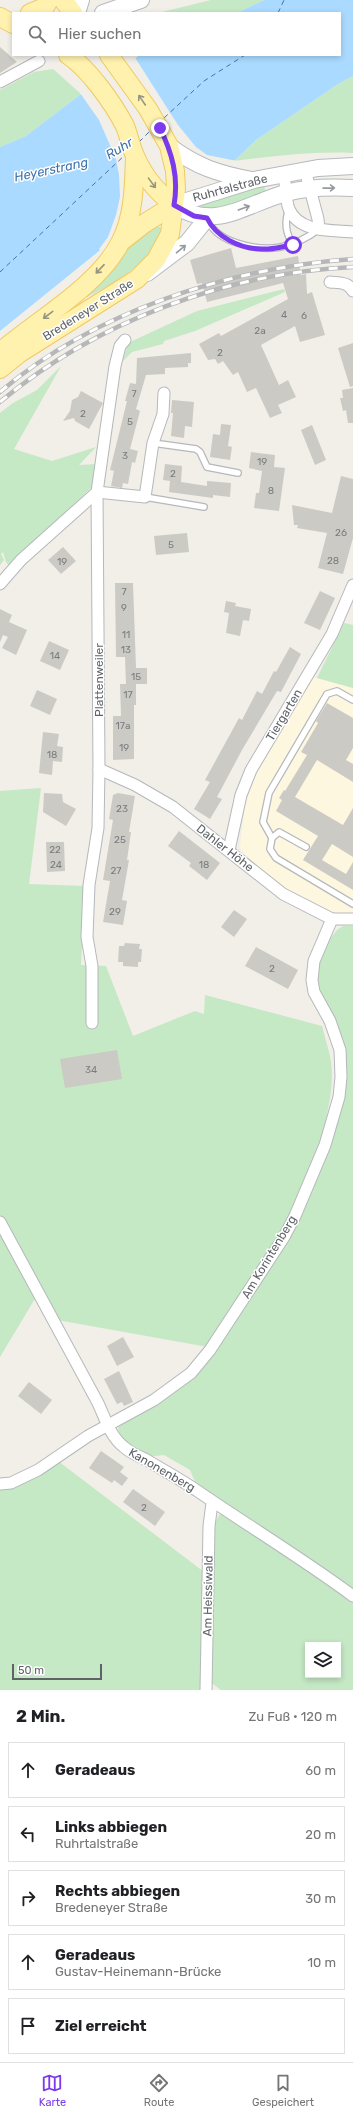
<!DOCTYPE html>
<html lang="de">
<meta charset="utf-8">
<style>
body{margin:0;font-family:Rubik,sans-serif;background:#f6f6f6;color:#202124}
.controls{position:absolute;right:12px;bottom:12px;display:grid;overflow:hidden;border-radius:0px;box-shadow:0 2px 6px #0003}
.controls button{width:36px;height:36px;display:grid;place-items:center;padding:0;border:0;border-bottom:1px solid #e0e0e0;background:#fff;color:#202124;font:20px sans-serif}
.scale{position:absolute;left:12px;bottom:10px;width:90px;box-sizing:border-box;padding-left:4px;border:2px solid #5f6368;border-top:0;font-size:11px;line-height:14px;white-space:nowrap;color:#5f6368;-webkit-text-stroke:3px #fff;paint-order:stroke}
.stop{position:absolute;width:12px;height:12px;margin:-9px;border:3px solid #7c3aed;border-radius:50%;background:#fff}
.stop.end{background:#7c3aed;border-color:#fff;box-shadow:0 1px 4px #0008}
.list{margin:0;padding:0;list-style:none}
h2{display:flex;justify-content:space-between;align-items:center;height:52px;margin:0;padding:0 16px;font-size:17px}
h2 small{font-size:13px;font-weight:400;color:#757577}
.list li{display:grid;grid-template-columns:26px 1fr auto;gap:12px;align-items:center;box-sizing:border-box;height:56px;margin:0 8px 8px;padding:0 8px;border:1px solid #e0e0e0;border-radius:0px}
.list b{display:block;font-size:15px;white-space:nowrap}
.list p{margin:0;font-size:13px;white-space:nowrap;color:#757577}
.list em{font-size:13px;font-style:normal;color:#757577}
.icon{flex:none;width:22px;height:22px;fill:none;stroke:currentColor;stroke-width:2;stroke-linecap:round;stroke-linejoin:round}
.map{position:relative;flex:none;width:353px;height:1690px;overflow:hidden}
.search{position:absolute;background:#fff;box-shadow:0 2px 6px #0003;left:12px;right:12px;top:12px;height:44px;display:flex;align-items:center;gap:10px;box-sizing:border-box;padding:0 14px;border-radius:0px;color:#757577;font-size:15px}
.sheet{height:372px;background:#fff}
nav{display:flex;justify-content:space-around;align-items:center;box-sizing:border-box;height:56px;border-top:1px solid #e0e0e0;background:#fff;font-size:11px;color:#757577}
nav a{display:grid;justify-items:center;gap:2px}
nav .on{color:#7c3aed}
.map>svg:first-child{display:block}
.commercial{fill:#fef7e0}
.green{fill:#c5e8c5;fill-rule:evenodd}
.water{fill:#aadaff}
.pier{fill:#f1efe8}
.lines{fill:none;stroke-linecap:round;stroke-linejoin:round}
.ferry{stroke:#4174aa;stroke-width:1;stroke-dasharray:5 4;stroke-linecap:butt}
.building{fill:#cccac5}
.service-casing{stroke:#b5b8bc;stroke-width:8}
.minor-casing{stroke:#b5b8bc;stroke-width:13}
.secondary-casing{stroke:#b6babf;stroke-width:18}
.primary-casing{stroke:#f2c960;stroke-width:20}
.service{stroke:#fff;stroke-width:5.5}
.minor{stroke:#fff;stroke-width:11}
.secondary{stroke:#fff;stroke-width:16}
.primary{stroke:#fff2af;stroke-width:18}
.rail-casing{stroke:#b6b7b8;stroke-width:4.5}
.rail{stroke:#fff;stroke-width:3;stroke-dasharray:9;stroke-linecap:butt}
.oneway{stroke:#979581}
.oneway2{stroke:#979a9d}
.route{stroke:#7c3aed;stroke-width:5}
.labels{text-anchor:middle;stroke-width:3;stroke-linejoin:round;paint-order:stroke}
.number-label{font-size:10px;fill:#7a7d7f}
.street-label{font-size:12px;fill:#5f6368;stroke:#fff}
.water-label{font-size:13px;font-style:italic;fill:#4174aa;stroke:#fff}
</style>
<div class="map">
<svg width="353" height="1690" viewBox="0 0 353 1690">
<rect width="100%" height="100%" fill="#f1efe8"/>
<path class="commercial" d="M312,677L353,688V915L337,914L292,896L241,851L240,846L245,805L256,771Z"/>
<g class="green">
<path d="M211,0H264L237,13H158Z"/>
<path d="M53,69L81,94L26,136L0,147V90L34,72Z"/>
<path d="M353,76V153C313,151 274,156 234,161L256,140L338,84Z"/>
<path d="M264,186L266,192L229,207L201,209L202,202Z"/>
<path d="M155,225L164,229C149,263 119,281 87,297L86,295L128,248Z"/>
<path d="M284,289L285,292L195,331L164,341L163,344L132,352L123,361L128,343L197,311Z"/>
<path d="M61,366L14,449L52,461L96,447L79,465L98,464L94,485L9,566L6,562L3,552L1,554L4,560L0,565V413L13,403L37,390Z"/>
<path d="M344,623L353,625V688L317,678Z"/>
<path d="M41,788L29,884L85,886L81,965L106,966L133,1036L195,1011L204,1014L205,995L322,1026C325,1038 329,1050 331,1061C334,1084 329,1106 324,1128C303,1210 254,1278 208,1347L57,1320L0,1215V791Z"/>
<path d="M343,926H353V1590L325,1569L197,1486L190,1470L164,1455L146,1457L127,1444L118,1430L119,1426L176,1389L263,1276L342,1093V1047L318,991V967L323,948L337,930Z"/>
<path d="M0,1232L36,1297L0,1357Z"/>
<path d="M58,1461L212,1578L215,1522L220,1514L240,1523L353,1602V1690H221L209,1681L201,1690H0V1487ZM308,1645H338V1675H308Z"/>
</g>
<path class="water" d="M264,0H353V76L338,84L256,140L234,161L99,251L0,331V147L26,136L81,94L140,55H340V13H237Z"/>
<path class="pier" d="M134,56L178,125L196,147L207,155L237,161L101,252L99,249L108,237L116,215L120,197L119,175L116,159L99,120L80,93Z"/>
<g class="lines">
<g class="ferry">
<path d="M278,13L284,0"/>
<path d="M164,118L204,81L245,55"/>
<path d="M139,142L150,131"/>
<path d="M0,272L125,155"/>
</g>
</g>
<g class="building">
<path d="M0,47L17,62L0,73Z"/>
<path d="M231,248L236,268L298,256L301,275L306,274L307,294L312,292L325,335L300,342L295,326L261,345L279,385L288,380L296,397L278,405L282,413L270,418L256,388L247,392L238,372L233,375L223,361L218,364L215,359L208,360L199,344L219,333L221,336L288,299L283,283L207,302L202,283L197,284L190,260Z"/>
<path d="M353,343V386L350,387L338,348Z"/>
<path d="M191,353V363H188V367L165,368V374L146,375L136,409L140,411L130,449L138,451L135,463L132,462L128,484L123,483L122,488L111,486L114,471L110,470L127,401H125L130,383L136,384L137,358Z"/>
<path d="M353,388V423H348L346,410L343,411L340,398H343L342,390Z"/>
<path d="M81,391L103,403L89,429L75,421L74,418L63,421L70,411L72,400L78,397Z"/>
<path d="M172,400L194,402L192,427L185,426L184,438L171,436L173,413H171Z"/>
<path d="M221,424L231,425L228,446L232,447L230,460L210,457L213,434L220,435Z"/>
<path d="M312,425L326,460L315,465L301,430Z"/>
<path d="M251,452L275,455L274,467L285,468L279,511L254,508L256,493H259L262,471L249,468Z"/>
<path d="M165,464L182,466L181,482L207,486V481L231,483L230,497L213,495V498L169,492L170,481L163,480Z"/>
<path d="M341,476L353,479V538L343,574L318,568L327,533L297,528L298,525H294L292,505L332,513Z"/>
<path d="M187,533L189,552L156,555L154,536Z"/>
<path d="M63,547L76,561L61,574L48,560Z"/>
<path d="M115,583H133L136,668H147V684H136V705H134V759L113,760V716H121L120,684H126L125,657H116Z"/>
<path d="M320,591L335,598L320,630L304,623Z"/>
<path d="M226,601L236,603L235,606L251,609L249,621L243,620L240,636L226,633L229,613L224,612Z"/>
<path d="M0,609L12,615L9,622L27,630L16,655L2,648L8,637L3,635L0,642Z"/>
<path d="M49,641L69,650L60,670L40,661Z"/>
<path d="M290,647L301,654L281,692L277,691L242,750L217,797L222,799L210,819L194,809L210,782L205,780L239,718L242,720L257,691L262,694L274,671L276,672Z"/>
<path d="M37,690L57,699L50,715L30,706Z"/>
<path d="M327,703L353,718V748L346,760L353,764V782L317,760L295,797L343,825L353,808V857L332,844L322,860L346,874L353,862V890L303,860L318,836L276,811L282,800L279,798L284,790L285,791L307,755L301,752L318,723L316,721Z"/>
<path d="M43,732L59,734L57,746L63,747L62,762L53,761L52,775L39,773Z"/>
<path d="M44,793L62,794L63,802L76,809L66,826L43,812Z"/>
<path d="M118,793L135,796L129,832H131L127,860H129L122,900L127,901L123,925L103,922L110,881L103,880L113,820L109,819L113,795Z"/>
<path d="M179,831L220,863L207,880L189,866L191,863L168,846Z"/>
<path d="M46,842H64L65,871L47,872Z"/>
<path d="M234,910L247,919L234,937L221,927Z"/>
<path d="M125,943L140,944L139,949H142L141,962H138V967L123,966V962H118L119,946H124Z"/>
<path d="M256,947L298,970L288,989L245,966Z"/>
<path d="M117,1050L122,1079L65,1088L60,1059Z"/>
<path d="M123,1337L134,1357L117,1366L107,1346Z"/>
<path d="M119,1371L133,1402L124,1406L122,1402L117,1404L104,1379Z"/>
<path d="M29,1382L52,1400L41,1414L18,1396Z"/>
<path d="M101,1451L124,1467L120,1472L128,1478L122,1486L114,1480L112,1483L89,1468Z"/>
<path d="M133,1489L165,1512L155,1526L123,1502Z"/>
</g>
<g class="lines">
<defs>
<g id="service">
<path d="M289,209C284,222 286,234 293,245"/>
<path d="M208,221C214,233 224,239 237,243C267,253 293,249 319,229"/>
<path d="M153,443L196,449L200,452L207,467L238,473"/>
<path d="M145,497L204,507"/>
<path d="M353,700L337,691L327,694L269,793L263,822L272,838L270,849L276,858L353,904"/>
<path d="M272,838L279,832L306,847"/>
</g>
<g id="minor">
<path d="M0,82L39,61"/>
<path d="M305,170L318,219L319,229"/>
<path d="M284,174C286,185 285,199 289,209C299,233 332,230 353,232"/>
<path d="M330,282C340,283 348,282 353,291"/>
<path d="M97,492L145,497L153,443L163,414L164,393"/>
<path d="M0,584L21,560L97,492"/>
<path d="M99,769L135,785L173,807L283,894L332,919H353"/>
<path d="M229,850L241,795L251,770L332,634L353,585"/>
<path d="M92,1023V966L87,937L89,885L98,828L99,769L97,492L115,366L120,346L125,340"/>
<path d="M0,1222L98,1403C105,1418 110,1436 124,1447C129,1452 138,1456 145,1459C163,1470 182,1480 199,1492C250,1527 303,1559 353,1596"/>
<path d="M0,1484L11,1483L38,1470L88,1436L154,1400L191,1373L210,1350L284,1237L295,1216L325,1145L339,1097L341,1077L340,1050L330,1021L314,992L312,980L314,961L332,919"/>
<path d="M206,1690L209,1526L212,1503"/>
</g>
<g id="secondary">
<path d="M77,13L81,0"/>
<path d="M103,13L141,0"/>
<path d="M169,146C197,167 219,174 252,180"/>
<path d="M174,205C215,232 245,204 286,193C307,187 331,187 353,188"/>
<path d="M174,205L254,180L318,168L353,166"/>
<path d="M147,273L187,243L207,218"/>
</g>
<g id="primary">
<path d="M63,0L73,13"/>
<path d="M30,13L45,7L49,0"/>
<path d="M0,17L13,24"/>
<path d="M68,55C89,69 113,103 125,126C129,136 131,148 136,158C144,176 158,193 174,205"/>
<path d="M122,241L145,223L174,205"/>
<path d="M0,352C37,320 100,285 121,241C134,215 134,186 135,157"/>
<path d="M0,369L20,353L137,279L156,260L170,234L176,189L175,171L169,146L148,109L109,55"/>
</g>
</defs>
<use href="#service" class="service-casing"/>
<use href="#minor" class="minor-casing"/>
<use href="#secondary" class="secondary-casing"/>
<use href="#primary" class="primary-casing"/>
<use href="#service" class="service"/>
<use href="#minor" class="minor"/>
<use href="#secondary" class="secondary"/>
<use href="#primary" class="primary"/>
<defs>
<g id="rail">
<path d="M0,392C95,311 230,268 353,259"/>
<path d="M0,402C97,321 227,273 353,267"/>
</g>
</defs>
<use href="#rail" class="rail-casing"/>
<use href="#rail" class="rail"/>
</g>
<defs><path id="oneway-shaft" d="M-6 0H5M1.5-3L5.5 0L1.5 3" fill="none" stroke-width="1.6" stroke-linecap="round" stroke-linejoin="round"/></defs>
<g class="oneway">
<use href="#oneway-shaft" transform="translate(142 100) rotate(-124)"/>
<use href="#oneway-shaft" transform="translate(152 183) rotate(54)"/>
<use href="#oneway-shaft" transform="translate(100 269) rotate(133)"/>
<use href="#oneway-shaft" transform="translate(48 315) rotate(143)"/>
</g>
<g class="oneway2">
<use href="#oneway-shaft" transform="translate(329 188) rotate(-1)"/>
<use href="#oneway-shaft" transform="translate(244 208) rotate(-20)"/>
<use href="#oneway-shaft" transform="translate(181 249) rotate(-40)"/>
</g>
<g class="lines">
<path class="route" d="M160,128C172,153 179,177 174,205L194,216L207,218C216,237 240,249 262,249C272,250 283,246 293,245"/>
</g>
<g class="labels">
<g class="number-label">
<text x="284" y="318">4</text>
<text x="304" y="319">6</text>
<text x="260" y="334">2a</text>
<text x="220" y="356">2</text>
<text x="134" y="397">7</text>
<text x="83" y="417">2</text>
<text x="130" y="425">5</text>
<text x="125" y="459">3</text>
<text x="262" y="465">19</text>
<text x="173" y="477">2</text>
<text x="271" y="494">8</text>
<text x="341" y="536">26</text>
<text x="171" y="548">5</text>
<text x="333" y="564">28</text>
<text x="62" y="565">19</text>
<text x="124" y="595">7</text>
<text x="124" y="611">9</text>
<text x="126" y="638">11</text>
<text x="126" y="653">13</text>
<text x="55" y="659">14</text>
<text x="136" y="680">15</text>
<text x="128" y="698">17</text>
<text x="123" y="729">17a</text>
<text x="124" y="751">19</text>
<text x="52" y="758">18</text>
<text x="122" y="812">23</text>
<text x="120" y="843">25</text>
<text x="55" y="853">22</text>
<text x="56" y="868">24</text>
<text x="204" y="868">18</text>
<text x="116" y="874">27</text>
<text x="115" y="915">29</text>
<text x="272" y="972">2</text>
<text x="91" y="1073">34</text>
<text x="144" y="1511">2</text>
</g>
<g class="street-label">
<text transform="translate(230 188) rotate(-15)" y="4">Ruhrtalstraße</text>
<text transform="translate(88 310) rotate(-32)" y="4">Bredeneyer Straße</text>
<text transform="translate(99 680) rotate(-90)" y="4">Plattenweiler</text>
<text transform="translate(284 715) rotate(-59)" y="4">Tiergarten</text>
<text transform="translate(225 848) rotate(38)" y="4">Dahler Höhe</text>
<text transform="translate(269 1257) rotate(-59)" y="4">Am Korintenberg</text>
<text transform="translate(162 1470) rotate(30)" y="4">Kanonenberg</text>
<text transform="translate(208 1596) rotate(-89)" y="4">Am Heissiwald</text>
</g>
<g class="water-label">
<text transform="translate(119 148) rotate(-31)" y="5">Ruhr</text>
<text transform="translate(51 169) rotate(-12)" y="5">Heyerstrang</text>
</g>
</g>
</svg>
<div class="controls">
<button><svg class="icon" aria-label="layers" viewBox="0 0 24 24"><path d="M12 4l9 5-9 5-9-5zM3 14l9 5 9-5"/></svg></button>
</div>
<div class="scale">50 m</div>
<div class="stop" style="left:293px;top:245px"></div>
<div class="stop end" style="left:160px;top:128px"></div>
<div class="search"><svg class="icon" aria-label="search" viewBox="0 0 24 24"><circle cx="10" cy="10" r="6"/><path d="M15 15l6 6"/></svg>Hier suchen</div>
</div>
<section class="sheet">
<h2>2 Min.<small>Zu Fuß · 120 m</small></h2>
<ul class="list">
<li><svg class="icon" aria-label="ahead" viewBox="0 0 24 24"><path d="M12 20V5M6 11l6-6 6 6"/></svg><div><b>Geradeaus</b></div><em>60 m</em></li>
<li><svg class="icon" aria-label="left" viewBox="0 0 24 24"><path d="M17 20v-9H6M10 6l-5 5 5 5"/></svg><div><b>Links abbiegen</b><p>Ruhrtalstraße</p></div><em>20 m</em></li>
<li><svg class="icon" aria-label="right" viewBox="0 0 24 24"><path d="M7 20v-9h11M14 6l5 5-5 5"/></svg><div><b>Rechts abbiegen</b><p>Bredeneyer Straße</p></div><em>30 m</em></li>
<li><svg class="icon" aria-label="ahead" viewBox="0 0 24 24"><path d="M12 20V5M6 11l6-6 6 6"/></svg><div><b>Geradeaus</b><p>Gustav-Heinemann-Brücke</p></div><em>10 m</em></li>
<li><svg class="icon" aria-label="arrive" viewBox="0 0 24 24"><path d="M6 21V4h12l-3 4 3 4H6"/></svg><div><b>Ziel erreicht</b></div></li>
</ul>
</section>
<nav>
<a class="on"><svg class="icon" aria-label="map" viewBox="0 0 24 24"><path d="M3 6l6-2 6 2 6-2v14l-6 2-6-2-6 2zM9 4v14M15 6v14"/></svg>Karte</a>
<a><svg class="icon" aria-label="directions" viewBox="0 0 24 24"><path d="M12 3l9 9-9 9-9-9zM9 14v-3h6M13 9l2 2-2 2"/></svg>Route</a>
<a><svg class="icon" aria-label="saved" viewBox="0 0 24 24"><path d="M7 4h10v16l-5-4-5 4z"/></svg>Gespeichert</a>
</nav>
